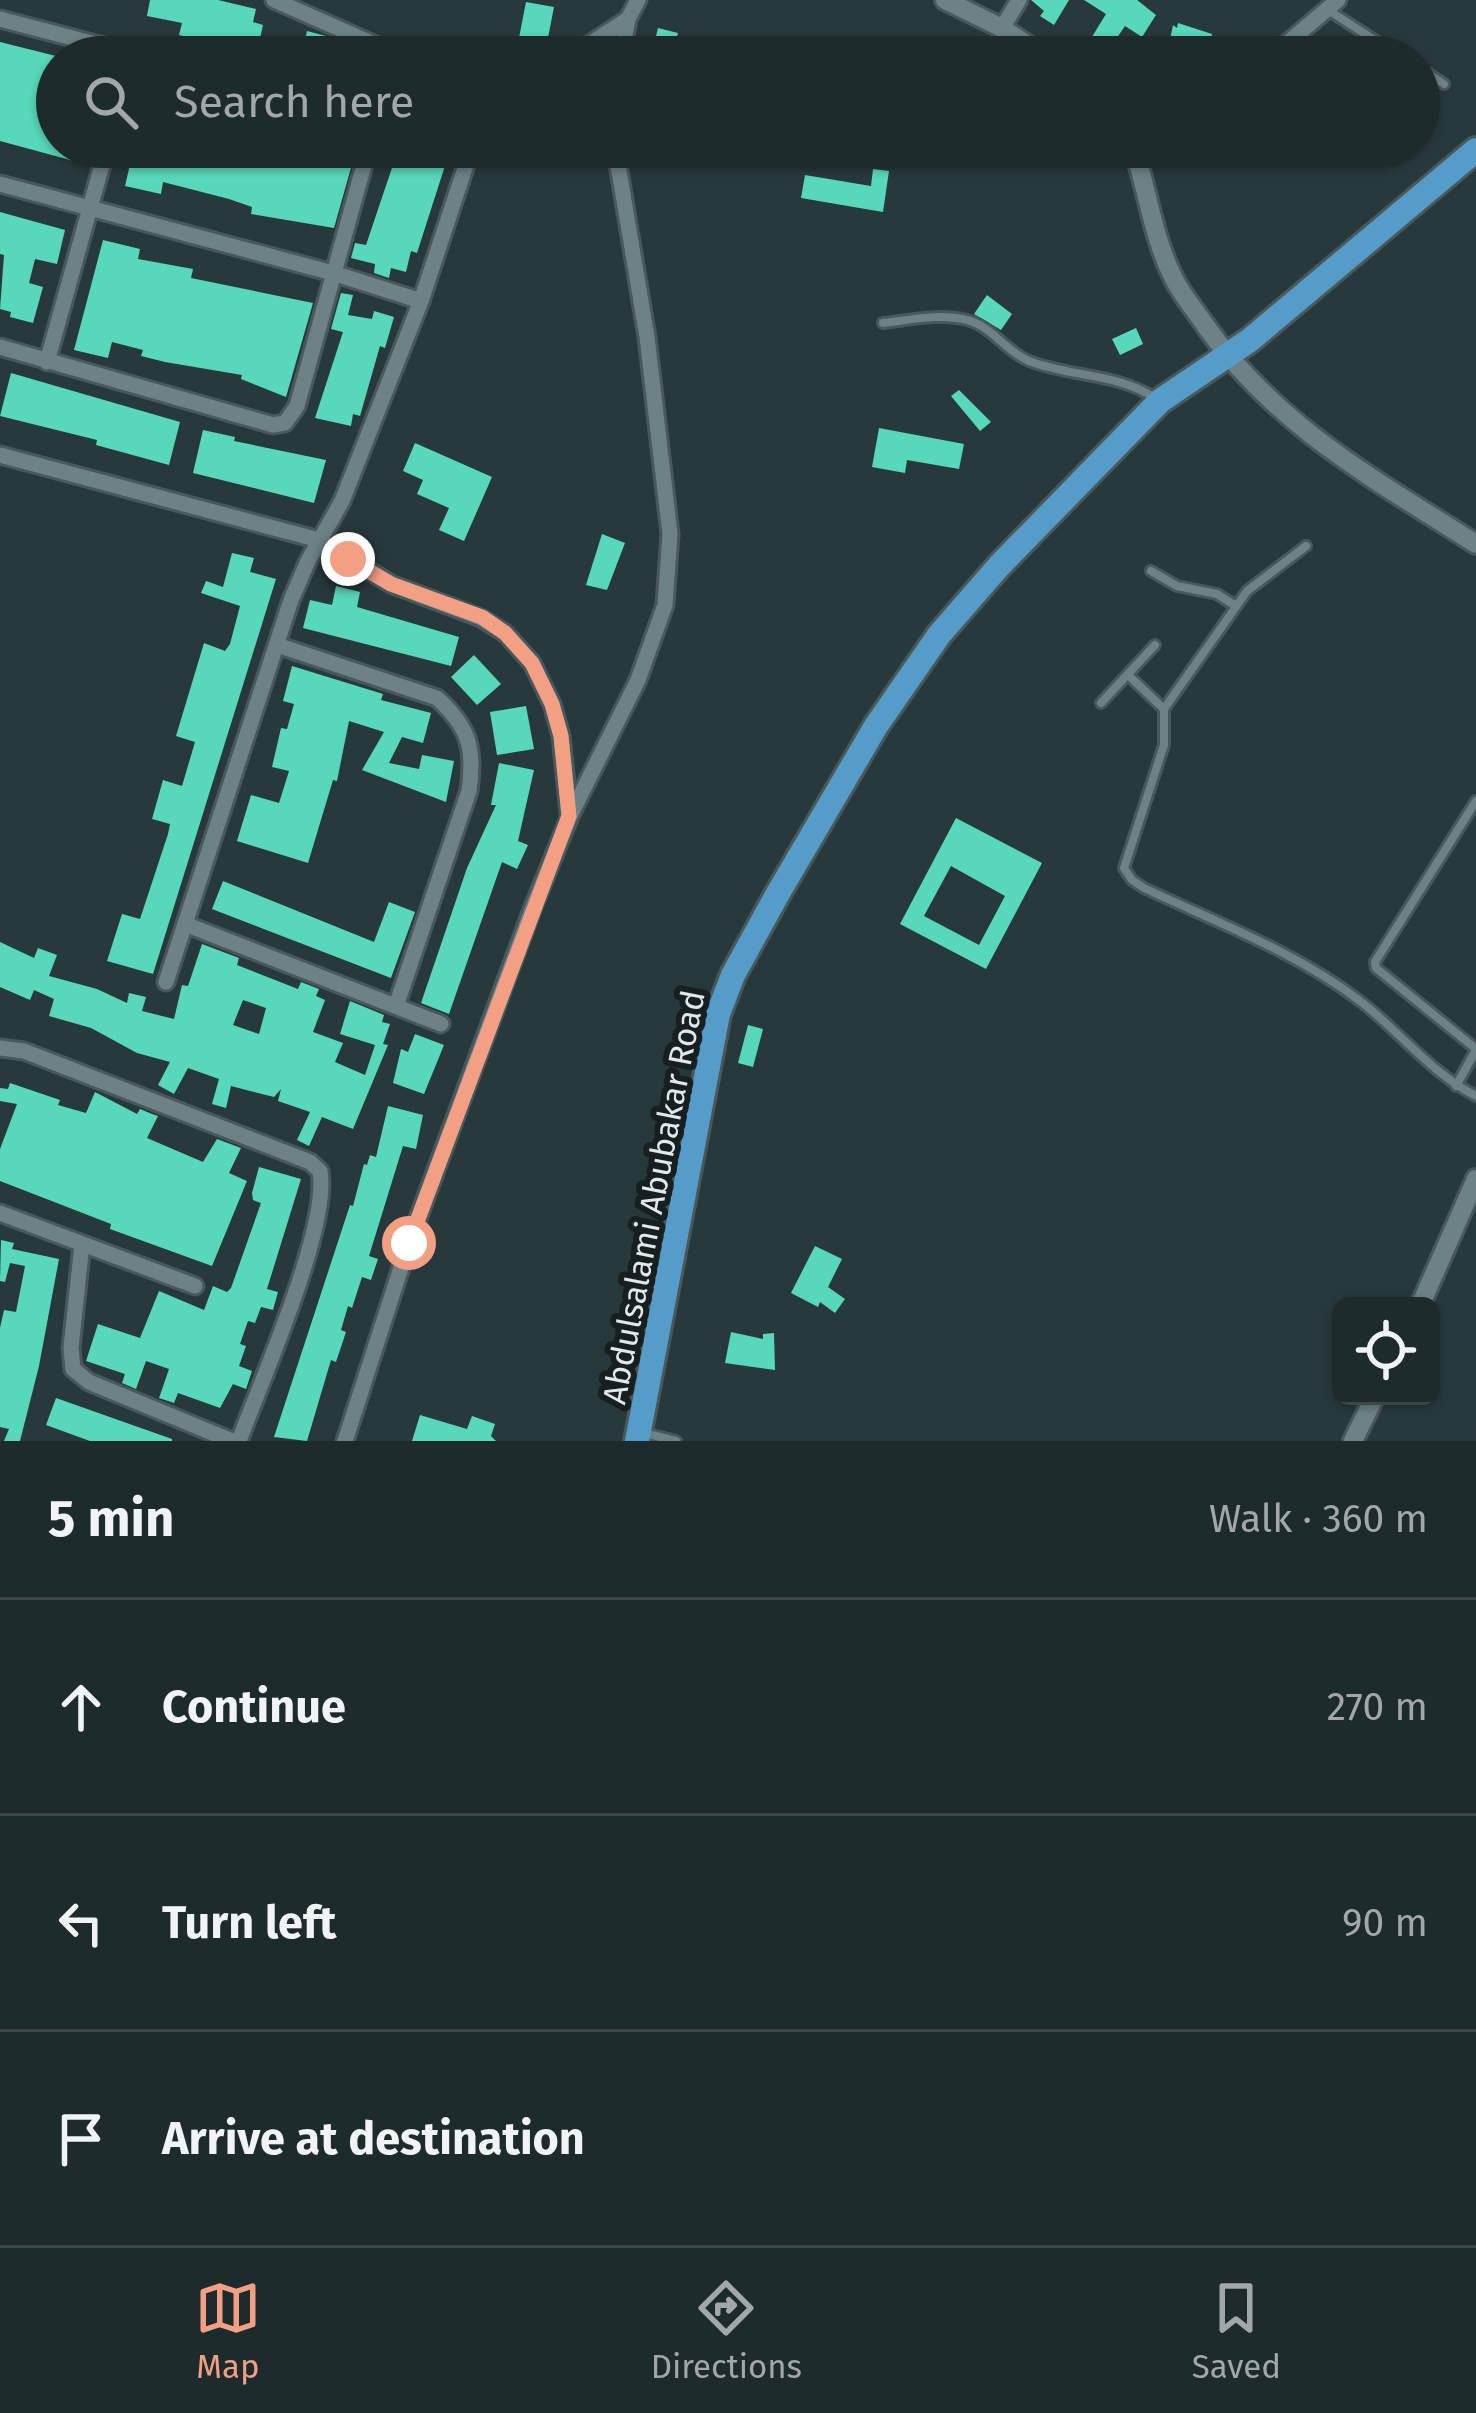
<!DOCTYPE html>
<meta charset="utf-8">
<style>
body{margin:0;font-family:"Fira Sans",sans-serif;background:#2b3739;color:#f1f3f6}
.controls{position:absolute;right:36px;bottom:36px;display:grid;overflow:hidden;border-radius:18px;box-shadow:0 3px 9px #0004}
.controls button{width:108px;height:108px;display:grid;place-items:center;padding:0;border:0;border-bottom:3px solid #3c4749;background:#1e2b2d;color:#f1f3f6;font:60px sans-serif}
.stop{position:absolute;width:36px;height:36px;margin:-27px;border:9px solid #f39f84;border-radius:50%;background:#fff}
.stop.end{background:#f39f84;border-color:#fff;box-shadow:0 3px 12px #0008}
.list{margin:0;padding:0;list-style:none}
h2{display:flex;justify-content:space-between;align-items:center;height:156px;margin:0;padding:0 48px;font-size:51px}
h2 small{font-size:39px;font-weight:400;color:#a1a7aa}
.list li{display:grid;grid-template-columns:78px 1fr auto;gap:36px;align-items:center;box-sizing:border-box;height:216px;padding:0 48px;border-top:3px solid #3c4749}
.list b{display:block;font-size:45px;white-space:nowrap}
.list em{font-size:39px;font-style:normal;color:#a1a7aa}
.icon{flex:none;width:66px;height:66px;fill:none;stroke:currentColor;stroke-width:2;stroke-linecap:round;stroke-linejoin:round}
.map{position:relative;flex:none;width:1476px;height:1441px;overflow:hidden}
.search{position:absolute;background:#1e2b2d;box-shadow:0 3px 9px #0004;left:36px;right:36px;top:36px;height:132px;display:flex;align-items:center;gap:30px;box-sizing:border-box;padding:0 42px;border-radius:66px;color:#a1a7aa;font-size:45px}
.sheet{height:804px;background:#1e2b2d}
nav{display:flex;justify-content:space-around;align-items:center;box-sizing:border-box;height:168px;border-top:3px solid #3c4749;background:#1e2b2d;font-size:33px;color:#a1a7aa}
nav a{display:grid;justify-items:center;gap:6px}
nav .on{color:#f39f84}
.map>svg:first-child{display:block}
.building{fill:#58d8ba;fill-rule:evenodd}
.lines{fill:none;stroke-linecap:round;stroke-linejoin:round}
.service-casing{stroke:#49585b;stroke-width:14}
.minor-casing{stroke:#49585b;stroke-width:21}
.tertiary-casing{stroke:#49585b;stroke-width:24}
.primary-casing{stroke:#49585b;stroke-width:30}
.service{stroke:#6e8285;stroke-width:8}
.minor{stroke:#6e8285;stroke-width:15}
.tertiary{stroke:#6e8285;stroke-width:18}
.primary{stroke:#559cc8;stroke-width:24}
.route{stroke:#f39f84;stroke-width:15}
.labels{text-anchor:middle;stroke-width:12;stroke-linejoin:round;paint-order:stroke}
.street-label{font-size:33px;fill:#dfe9eb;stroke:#171f20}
</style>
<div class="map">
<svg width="1476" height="1441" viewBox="0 0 1476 1441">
<rect width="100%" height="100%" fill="#28393c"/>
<g class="building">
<path d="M150,0H218L256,9L253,22L263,25L256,56L179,35L182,23L147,16Z"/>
<path d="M1031,0H1069L1054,25L1040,16L1044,11Z"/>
<path d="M1084,0H1137L1156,15L1142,37L1125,26L1108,51L1090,40L1106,14Z"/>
<path d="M526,2L554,7L546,48L518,43Z"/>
<path d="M1178,23L1212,34L1207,57L1168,50L1173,25L1177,28Z"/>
<path d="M658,28L678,33L672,56L652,52Z"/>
<path d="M307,31L326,36L320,57H284L290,36L305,40Z"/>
<path d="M0,42L60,57L57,147H90L85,164L0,141Z"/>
<path d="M134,147H344L356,150L334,228L251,214L252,207L229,199L163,182L161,194L125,186Z"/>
<path d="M399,147H451L417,253L411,251L406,272L391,268L389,278L374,273L375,264L351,258L355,243L366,245Z"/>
<path d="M873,169L889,171L883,212L801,198L805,175L871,186Z"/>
<path d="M0,212L65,230L57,264L35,259L29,283L43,287L33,323L10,317L11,312L0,309L4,255L0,254Z"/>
<path d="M103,240L140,249L138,259L193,269L191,278L313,303L286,397L241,379L242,375L165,362L141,356L143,350L112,342L108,358L74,350Z"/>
<path d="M341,293L353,295L348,315L372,319L374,311L394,317L385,348L380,346L360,416L353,414L351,426L315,418L343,332L331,329Z"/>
<path d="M987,295L1012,314L1001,330L974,314Z"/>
<path d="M1136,328L1143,344L1120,355L1112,339Z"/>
<path d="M11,373L180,422L169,465L96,445L97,440L0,416Z"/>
<path d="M959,390L991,422L980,431L951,396Z"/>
<path d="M879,428L964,444L959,469L907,460L905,473L872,467Z"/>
<path d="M203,430L235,437L234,441L326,460L314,503L193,473Z"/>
<path d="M415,443L492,477L464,541L439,530L449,508L417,494L423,480L403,471Z"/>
<path d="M602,534L625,543L607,590L586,585Z"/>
<path d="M232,553L254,558L250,572L276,579L153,974L107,961L122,914L140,919L168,834L170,824L152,819L163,780L182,786L195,742L176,736L204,643L225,651L230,644L240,606L201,593L206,581L223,587Z"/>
<path d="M336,586L360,592L357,607L459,637L451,666L303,628L310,600L332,605Z"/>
<path d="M474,655L501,684L477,705L451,677Z"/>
<path d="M292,666L383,694L381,700L431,713L423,743L402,737L389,763L419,769L422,755L454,761L446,802L362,770L384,732L349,721L337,781L333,780L308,863L237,841L251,795L279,803L289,771L272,767L281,728L287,729L294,704L283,701Z"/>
<path d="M526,706L534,749L497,755L490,712Z"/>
<path d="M499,763L534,770L518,841L528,845L517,869L502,862L449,1014L421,1003L467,868L496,805H491Z"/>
<path d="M956,818L1042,863L986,969L900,924ZM951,866L1005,896L979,945L924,916Z"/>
<path d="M223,881L374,942L389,902L415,912L391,978L212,909Z"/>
<path d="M0,942L34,958L38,948L57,955L49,976L97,989L127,1003L129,993L146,997L142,1011L174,1019L182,985L188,986L202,944L239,958L237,965L298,989L301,982L319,989L316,996L325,1000L313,1032L343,1043L335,1062L365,1075L375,1045L340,1034L350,1001L384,1015L382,1022L390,1024L383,1044L388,1045L353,1129L322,1117L309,1146L297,1140L310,1112L278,1101L281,1089L274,1097L231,1086L226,1108L212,1104L219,1079L188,1068L174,1094L158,1085L170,1062L137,1053L91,1028L49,1016L54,999L34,990L30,1000L0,987ZM243,1000L266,1008L259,1034L233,1025Z"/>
<path d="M748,1025L763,1029L753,1067L738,1063Z"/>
<path d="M415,1034L444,1045L424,1094L393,1083L401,1049L408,1052Z"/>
<path d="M10,1083L60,1100L58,1105L86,1113L95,1092L137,1114L140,1109L152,1114L158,1116L147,1138L203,1162L217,1139L241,1148L229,1173L247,1181L212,1266L110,1229L111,1224L0,1181V1149L17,1104L0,1101V1088L8,1089Z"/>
<path d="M388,1106L423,1115L416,1149L403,1146L369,1256L378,1259L371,1280L362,1277L352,1308L348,1306L341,1330L346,1332L336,1362L331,1360L307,1441L274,1437L350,1205L353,1206L364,1164L367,1165L370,1155L376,1157Z"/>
<path d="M259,1167L301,1179L267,1289L278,1292L273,1310L261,1307L255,1323L248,1321L240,1344L246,1346L239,1366L252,1371L246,1389L233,1384L220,1408L178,1393L174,1403L159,1398L169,1369L146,1361L136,1389L122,1383L125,1374L86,1361L98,1324L140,1338L159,1291L204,1310L213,1286L227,1292L231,1288L261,1203L253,1200L252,1193Z"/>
<path d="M1,1240L14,1243L12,1249L59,1259L39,1366L20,1441H4L9,1429L0,1427V1328L4,1310L16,1312L25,1266L10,1263L5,1282L0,1281Z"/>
<path d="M815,1246L842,1259L828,1287L845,1299L835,1313L820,1302L818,1307L791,1293Z"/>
<path d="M731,1332L763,1339V1334L774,1333L775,1370L725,1363Z"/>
<path d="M56,1398L172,1439V1441H90L46,1425Z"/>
<path d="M420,1415L467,1429L472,1416L495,1424L491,1436L496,1441H412Z"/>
</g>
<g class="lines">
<defs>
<g id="service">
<path d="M1328,10L1401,57"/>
<path d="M1419,68L1444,84"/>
<path d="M883,323C911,320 939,313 967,320C992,326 1005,351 1029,361C1070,377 1117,373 1155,398"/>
<path d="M1306,546L1247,591L1164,709V745L1124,868L1132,880L1144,888C1216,922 1296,952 1360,1001C1399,1031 1432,1074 1476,1096"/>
<path d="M1151,571L1177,586L1217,594L1236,606"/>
<path d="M1128,675L1164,709"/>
<path d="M1101,703L1155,645"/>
<path d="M1476,801L1375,962L1376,968L1476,1049"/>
<path d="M1456,1086L1476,1050"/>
<path d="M640,1432L676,1441"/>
</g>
<g id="minor">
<path d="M274,0L403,57"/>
<path d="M0,19L145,57"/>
<path d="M1002,28L1019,0"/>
<path d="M570,57L628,19"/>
<path d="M621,57L628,19L638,0"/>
<path d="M1271,57L1338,0"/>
<path d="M1138,160L1161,147"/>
<path d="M0,184L333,273L421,301"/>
<path d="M0,347L273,425L285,423L297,406L369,147"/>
<path d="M47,362L107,147"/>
<path d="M0,455L319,540L391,584L481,618L505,633L532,663L552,704L561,736L569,813"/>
<path d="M277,645L437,698C469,727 475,748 469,791L396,1006"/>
<path d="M185,924L441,1024"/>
<path d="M166,982L291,600L308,561L342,501L421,301L472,147"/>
<path d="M0,1048L24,1051L310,1162L320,1171C330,1227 261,1381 239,1441"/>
<path d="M0,1213L195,1286"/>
<path d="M82,1244L71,1348L73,1369L89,1382L232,1441"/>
<path d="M345,1441L409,1243L533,907L570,816L638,680L665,605L670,534L647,337L615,147"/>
</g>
<g id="tertiary">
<path d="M945,0L1002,28L1045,57"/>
<path d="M1133,147C1148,190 1152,236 1174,279C1182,295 1195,310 1205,325C1276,426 1374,479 1476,544"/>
<path d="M1420,1306L1476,1179"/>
<path d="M1353,1441L1375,1396"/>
</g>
<path id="primary" d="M637,1441L718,1014L733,975L777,895L876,726L939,635L999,566L1160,401L1250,340L1476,150"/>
</defs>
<use href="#service" class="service-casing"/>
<use href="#minor" class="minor-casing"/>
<use href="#tertiary" class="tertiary-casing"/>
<use href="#primary" class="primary-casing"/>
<use href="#service" class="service"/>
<use href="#minor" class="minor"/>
<use href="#tertiary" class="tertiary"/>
<use href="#primary" class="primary"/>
</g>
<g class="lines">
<path class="route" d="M348,559L391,584L482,617L505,633L532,663L552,704L561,736L569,816L409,1243"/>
</g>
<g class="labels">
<g class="street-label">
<text transform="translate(653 1197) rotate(-79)" y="12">Abdulsalami Abubakar Road</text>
</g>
</g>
</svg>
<div class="controls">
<button><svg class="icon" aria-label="locate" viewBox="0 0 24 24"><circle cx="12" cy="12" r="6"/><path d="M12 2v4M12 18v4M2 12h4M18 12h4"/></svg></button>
</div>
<div class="stop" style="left:409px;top:1243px"></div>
<div class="stop end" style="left:348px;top:559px"></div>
<div class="search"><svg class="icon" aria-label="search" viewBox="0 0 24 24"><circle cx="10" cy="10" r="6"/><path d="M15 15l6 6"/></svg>Search here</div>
</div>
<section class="sheet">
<h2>5 min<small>Walk · 360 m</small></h2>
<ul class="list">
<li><svg class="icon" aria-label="ahead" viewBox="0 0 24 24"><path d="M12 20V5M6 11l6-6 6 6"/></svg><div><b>Continue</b></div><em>270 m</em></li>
<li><svg class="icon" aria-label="left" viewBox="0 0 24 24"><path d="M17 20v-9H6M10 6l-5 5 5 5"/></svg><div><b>Turn left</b></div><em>90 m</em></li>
<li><svg class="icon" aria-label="arrive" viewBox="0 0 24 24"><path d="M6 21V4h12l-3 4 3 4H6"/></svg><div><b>Arrive at destination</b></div></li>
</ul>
</section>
<nav>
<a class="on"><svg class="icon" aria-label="map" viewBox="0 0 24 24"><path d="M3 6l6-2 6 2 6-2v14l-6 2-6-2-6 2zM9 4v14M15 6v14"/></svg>Map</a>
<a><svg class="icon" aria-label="directions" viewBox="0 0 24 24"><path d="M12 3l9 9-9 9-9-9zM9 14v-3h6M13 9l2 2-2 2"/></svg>Directions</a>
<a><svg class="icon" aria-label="saved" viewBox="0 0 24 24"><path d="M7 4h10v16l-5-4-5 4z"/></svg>Saved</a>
</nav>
